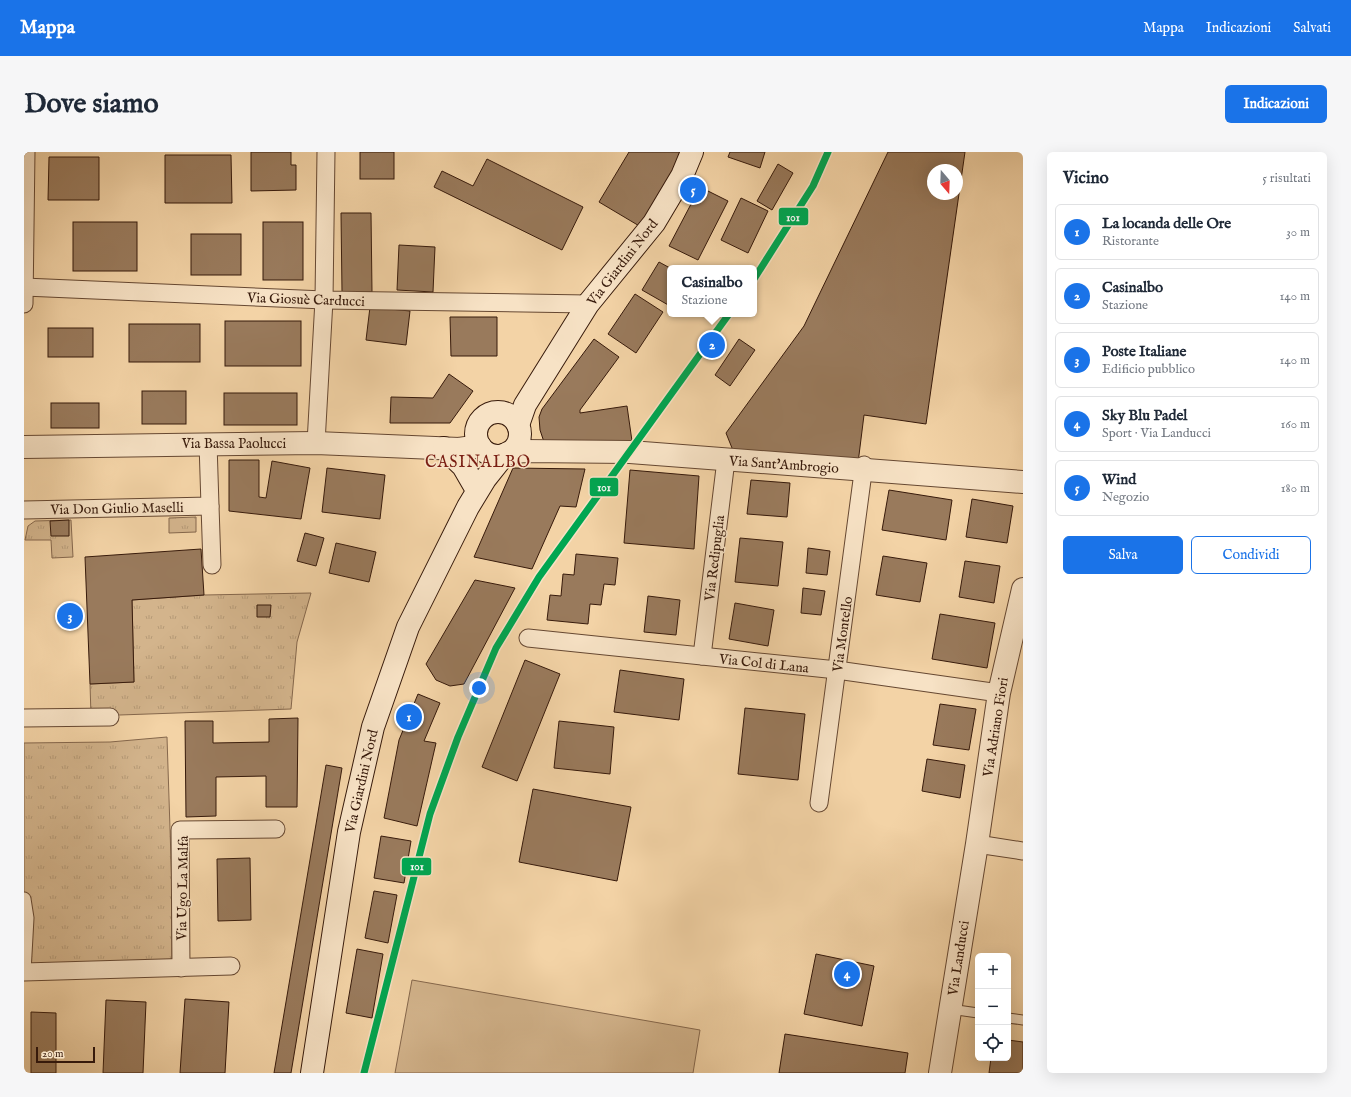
<!DOCTYPE html>
<html lang="it">
<meta charset="utf-8">
<style>
body{margin:0;font-family:"IM FELL English",serif;background:#f6f6f7;color:#1f2937}
.controls{position:absolute;right:12px;bottom:12px;display:grid;overflow:hidden;border-radius:6px;box-shadow:0 4px 16px #0002}
.controls button{width:36px;height:36px;display:grid;place-items:center;padding:0;border:0;border-bottom:1px solid #e0e1e3;background:#fff;color:#1f2937;font:20px sans-serif}
.compass{position:absolute;left:903px;top:12px;width:36px;height:36px;border-radius:50%;background:#fff;box-shadow:0 4px 16px #0002;rotate:161deg}
.scale{position:absolute;left:12px;bottom:10px;width:59px;box-sizing:border-box;padding-left:4px;border:2px solid #371a0b;border-top:0;font-size:11px;line-height:14px;white-space:nowrap;color:#371a0b;-webkit-text-stroke:3px #f7e2c5;paint-order:stroke}
.you{position:absolute;left:455px;top:536px;width:14px;height:14px;margin:-10px;border:3px solid #fff;border-radius:50%;background:#1a73e8;box-shadow:0 0 0 6px #1a73e833}
.badge{display:grid;place-items:center;width:26px;height:26px;border-radius:50%;background:#1a73e8;color:#fff;font-size:13px;font-weight:700}
.pin{position:absolute;translate:-50% -50%;border:2px solid #fff;box-shadow:0 1px 4px #0006}
.popup{position:absolute;left:643px;top:113px;width:90px;height:52px;box-sizing:border-box;display:grid;place-content:center;border-radius:6px;background:#fff;filter:drop-shadow(0 1px 3px #0005);font-size:13px;white-space:nowrap;color:#747a83}
.popup b{font-size:15px;color:#1f2937}
.popup::after{content:'';position:absolute;left:50%;top:100%;margin-left:-8px;border:8px solid transparent;border-top-color:#fff}
.list{margin:0;padding:0;list-style:none}
h2{display:flex;justify-content:space-between;align-items:center;height:52px;margin:0;padding:0 16px;font-size:17px}
h2 small{font-size:13px;font-weight:400;color:#747a83}
.list li{display:grid;grid-template-columns:26px 1fr auto;gap:12px;align-items:center;box-sizing:border-box;height:56px;margin:0 8px 8px;padding:0 8px;border:1px solid #e0e1e3;border-radius:6px}
.list b{display:block;font-size:15px;white-space:nowrap}
.list p{margin:0;font-size:13px;white-space:nowrap;color:#747a83}
.list em{font-size:13px;font-style:normal;color:#747a83}
.actions{display:flex;gap:8px;padding:12px 16px}
.actions a{flex:1;padding:9px 0;border:1px solid #1a73e8;border-radius:6px;text-align:center;font-size:14px;color:#1a73e8}
.actions .main{background:#1a73e8;color:#fff}
.icon{flex:none;width:22px;height:22px;fill:none;stroke:currentColor;stroke-width:2;stroke-linecap:round;stroke-linejoin:round}
.map{position:relative;flex:none;width:999px;height:921px;overflow:hidden;border-radius:6px}
header{display:flex;align-items:center;gap:24px;box-sizing:border-box;height:56px;padding:0 20px;background:#1a73e8;color:#fff}
header strong{font-size:19px}
nav{display:flex;gap:22px;margin-inline-start:auto;font-size:14px}
.intro{display:flex;align-items:center;justify-content:space-between;box-sizing:border-box;height:96px;padding:0 24px}
h1{margin:0;font-size:28px}
.button{padding:10px 18px;border-radius:6px;background:#1a73e8;color:#fff;font-size:14px;font-weight:700}
main{display:flex;gap:24px;padding:0 24px}
aside{flex:1;background:#fff;border-radius:6px;box-shadow:0 4px 16px #0002}
.map>svg:first-child{display:block}
.green{fill:#d3b48c;stroke:#85674c}
.park{fill:url(#park-tufts);stroke:#85674c}
.building{fill:#997a5c;stroke:#371a0b;fill-rule:evenodd}
.lines{fill:none;stroke-linecap:round;stroke-linejoin:round}
.service-casing{stroke:#664832;stroke-width:11}
.pedestrian-casing{stroke:#664832;stroke-width:15}
.minor-casing{stroke:#664832;stroke-width:19}
.tertiary-casing{stroke:#664832;stroke-width:24}
.secondary-casing{stroke:#371a0b;stroke-width:24}
.service{stroke:#f7e2c5;stroke-width:9}
.pedestrian{stroke:#f7e2c5;stroke-width:13}
.minor{stroke:#f7e2c5;stroke-width:17}
.tertiary{stroke:#f7e2c5;stroke-width:22}
.secondary{stroke:#f7e2c5;stroke-width:22}
.rail-1-casing{stroke:#f7e2c5;stroke-width:10}
.rail-1{stroke:#00a651;stroke-width:7}
.labels{text-anchor:middle;stroke-width:3;stroke-linejoin:round;paint-order:stroke}
.street-label{font-size:14px;fill:#371a0b;stroke:#f7e2c5}
.quarter-label{font-size:16px;letter-spacing:1px;fill:#7a1f14;stroke:#f7e2c5}
.line-badge{stroke:#f7e2c5;stroke-width:1.5}
.badge-label{font-size:11px;text-anchor:middle;font-weight:bold;fill:#fff}
</style>
<header>
<strong>Mappa</strong>
<nav><a>Mappa</a><a>Indicazioni</a><a>Salvati</a></nav>
</header>
<div class="intro"><h1>Dove siamo</h1><a class="button">Indicazioni</a></div>
<main>
<div class="map">
<svg width="999" height="921" viewBox="0 0 999 921">
<defs>
<pattern id="park-tufts" width="24" height="20" patternUnits="userSpaceOnUse"><rect width="24" height="20" fill="#d3b48c"/><path d="M3 7l-1-3M5 7V3M7 7l1-3M15 17l-1-3M17 17v-4M19 17l1-3" fill="none" stroke="#b69a77"/></pattern>
</defs>
<rect width="100%" height="100%" fill="#f3d3a6"/>
<filter id="stains"><feTurbulence type="fractalNoise" baseFrequency=".005" numOctaves="4"/><feColorMatrix values="0 0 0 0 .2 0 0 0 0 .09 0 0 0 0 .02 0 0 0 .5 -.17"/></filter>
<radialGradient id="worn" r=".72"><stop offset=".6" stop-color="#630" stop-opacity="0"/><stop offset="1" stop-color="#630" stop-opacity=".3"/></radialGradient>
<path class="green" d="M388,828L676,878L669,921H371Z"/>
<g class="park">
<path d="M172,365V380L145,381V366Z"/>
<path d="M47,368L49,405L28,406L27,388H1L4,374L11,369Z"/>
<path d="M287,441L273,490L267,557L67,564L66,532L110,530L108,448L180,443Z"/>
<path d="M143,585L148,738V816L0,820V591L86,590Z"/>
</g>
<g class="building">
<path d="M227,0H267V13H272V38L227,39Z"/>
<rect x="336" y="0" width="34" height="27"/>
<path d="M605,0H662L617,75L575,50Z"/>
<path d="M706,0H741L736,16L704,5Z"/>
<path d="M864,0H941L902,272L840,263L834,311L710,301L702,281L780,174ZM909,18H933V42H909Z"/>
<path d="M141,3H207L208,51H141Z"/>
<path d="M25,5H75V48H24Z"/>
<path d="M463,7L559,55L538,98L410,35L418,19L449,34Z"/>
<path d="M754,12L769,21L748,58L733,49Z"/>
<path d="M676,35L704,49L674,108L645,94Z"/>
<path d="M717,46L744,59L724,101L697,88Z"/>
<path d="M317,61H347L348,140H318Z"/>
<rect x="49" y="70" width="64" height="49"/>
<rect x="239" y="70" width="40" height="58"/>
<rect x="167" y="82" width="50" height="41"/>
<path d="M375,93L411,95L409,140L373,138Z"/>
<path d="M635,110L646,116V154L618,138Z"/>
<path d="M611,142L639,160L612,201L584,182Z"/>
<path d="M346,155L386,159L382,193L342,188Z"/>
<path d="M426,165H473V204H427Z"/>
<rect x="201" y="169" width="76" height="45"/>
<rect x="105" y="172" width="71" height="38"/>
<rect x="24" y="176" width="45" height="29"/>
<path d="M570,187L595,205L556,258V261L603,254L608,289L524,293L519,287L516,278L515,265L518,257Z"/>
<path d="M715,187L731,198L706,234L691,223Z"/>
<path d="M425,222L449,239L426,271H366L367,245L409,246Z"/>
<rect x="118" y="239" width="44" height="33"/>
<rect x="200" y="241" width="73" height="32"/>
<rect x="27" y="251" width="48" height="25"/>
<path d="M205,308H235V345L242,346L248,309L286,316L277,367L205,359Z"/>
<path d="M303,316L361,323L356,367L298,360Z"/>
<path d="M489,316L561,317L552,355L536,354L508,417L450,405Z"/>
<path d="M606,318L675,324L670,397L600,391Z"/>
<path d="M727,328L766,331L763,365L723,362Z"/>
<path d="M865,338L928,348L922,388L858,378Z"/>
<path d="M948,347L989,354L983,391L942,385Z"/>
<path d="M45,368V384H27L26,369Z"/>
<path d="M281,381L300,386L292,414L273,409Z"/>
<path d="M716,386L759,390L754,434L711,430Z"/>
<path d="M312,391L352,400L345,430L305,421Z"/>
<path d="M784,396L806,399L803,423L782,421Z"/>
<path d="M177,397L180,443L108,448L110,530L66,532L61,405Z"/>
<path d="M552,402L594,406L591,433L580,432L577,453L566,452L564,472L523,468L526,443L537,444L539,422L550,423Z"/>
<path d="M859,404L903,411L896,450L852,443Z"/>
<path d="M941,409L976,414L970,451L935,445Z"/>
<path d="M451,428L491,436L440,532L426,534L412,528L402,512Z"/>
<path d="M779,436L801,439L797,463L777,461Z"/>
<path d="M624,444L656,448L652,483L620,480Z"/>
<path d="M711,451L750,458L744,494L705,487Z"/>
<path d="M233,453H247L246,465H233Z"/>
<path d="M916,462L971,471L963,516L908,507Z"/>
<path d="M501,508L536,522L493,629L458,615Z"/>
<path d="M596,518L660,527L655,568L590,560Z"/>
<path d="M394,542L416,551L400,589L412,591L393,674L360,666L375,588Z"/>
<path d="M916,552L952,557L945,598L909,593Z"/>
<path d="M721,556L781,562L774,628L714,622Z"/>
<path d="M274,566L273,655H242V624L192,625V664L162,665L161,569H189V591L245,590V567Z"/>
<path d="M535,569L590,575L586,622L530,616Z"/>
<path d="M903,607L941,613L936,646L898,639Z"/>
<path d="M302,613L318,616L267,921H250Z"/>
<path d="M509,637L607,655L593,729L495,710Z"/>
<path d="M357,684L387,689L380,731L350,726Z"/>
<path d="M226,706L227,768L194,769L193,707Z"/>
<path d="M350,739L373,743L364,791L341,786Z"/>
<path d="M333,797L359,802L348,866L322,861Z"/>
<path d="M792,802L850,814L838,874L780,862Z"/>
<path d="M161,847L205,850L201,921H156Z"/>
<path d="M82,848L122,850L119,921H79Z"/>
<path d="M7,860L32,861V921H7Z"/>
<path d="M761,882L884,901L881,921H755Z"/>
<path d="M984,888L999,890V921H965L967,906H984Z"/>
</g>
<g class="lines">
<defs>
<g id="service">
<path d="M926,857L954,861"/>
<path d="M984,866L999,868"/>
</g>
<path id="pedestrian" d="M0,747L3,766L0,820"/>
<g id="minor">
<path d="M0,135L300,148L564,152"/>
<path d="M0,152L2,0"/>
<path d="M292,291L300,148L302,0"/>
<path d="M186,354L188,413"/>
<path d="M0,358L186,354L184,291"/>
<path d="M504,486L813,518L975,541"/>
<path d="M678,504L702,308"/>
<path d="M0,566L86,565"/>
<path d="M795,651L840,313"/>
<path d="M953,692L999,699"/>
<path d="M157,816L156,678L252,677"/>
<path d="M0,820L207,814"/>
</g>
<g id="tertiary">
<path d="M0,295L292,291L435,297L456,294"/>
<path d="M484,301L500,299L606,300L999,330"/>
<path d="M916,921L953,692L975,541L999,437"/>
</g>
<g id="secondary">
<circle cx="474" cy="282" r="22"/>
<path d="M494,273L501,253L564,152L630,71L658,24L668,0"/>
<path d="M420,296L439,314L450,333"/>
<path d="M288,921L325,680L349,575L384,475L444,355L461,327L480,303"/>
</g>
</defs>
<use href="#service" class="service-casing"/>
<use href="#pedestrian" class="pedestrian-casing"/>
<use href="#minor" class="minor-casing"/>
<use href="#tertiary" class="tertiary-casing"/>
<use href="#secondary" class="secondary-casing"/>
<use href="#service" class="service"/>
<use href="#pedestrian" class="pedestrian"/>
<use href="#minor" class="minor"/>
<use href="#tertiary" class="tertiary"/>
<use href="#secondary" class="secondary"/>
<defs>
<g id="rail-1">
<path d="M730,127L789,34L804,0"/>
<path d="M340,921L406,662L434,585L472,496L515,425L705,162"/>
</g>
</defs>
<use href="#rail-1" class="rail-1-casing"/>
<use href="#rail-1" class="rail-1"/>
</g>
<g class="labels">
<g class="street-label">
<text transform="translate(598 110) rotate(-52)" y="5">Via Giardini Nord</text>
<text transform="translate(282 147) rotate(2)" y="5">Via Giosuè Carducci</text>
<text x="210" y="296">Via Bassa Paolucci</text>
<text transform="translate(760 312) rotate(4)" y="5">Via Sant'Ambrogio</text>
<text transform="translate(93 356) rotate(-1)" y="5">Via Don Giulio Maselli</text>
<text transform="translate(690 406) rotate(-83)" y="5">Via Redipuglia</text>
<text transform="translate(818 482) rotate(-82)" y="5">Via Montello</text>
<text transform="translate(740 511) rotate(6)" y="5">Via Col di Lana</text>
<text transform="translate(971 575) rotate(-81)" y="5">Via Adriano Fiori</text>
<text transform="translate(337 629) rotate(-77)" y="5">Via Giardini Nord</text>
<text transform="translate(158 736) rotate(-89)" y="5">Via Ugo La Malfa</text>
<text transform="translate(934 806) rotate(-81)" y="5">Via Landucci</text>
</g>
<g class="quarter-label">
<text x="454" y="315">CASINALBO</text>
</g>
</g>
<g class="line-badge">
<rect x="754" y="55" width="31" height="19" rx="4" fill="#00a651"/>
<rect x="565" y="325" width="30" height="20" rx="4" fill="#00a651"/>
<rect x="377" y="705" width="31" height="19" rx="4" fill="#00a651"/>
</g>
<g class="badge-label">
<text x="769" y="69">101</text>
<text x="580" y="339">101</text>
<text x="393" y="718">101</text>
</g>
<rect width="100%" height="100%" filter="url(#stains)"/>
<rect width="100%" height="100%" fill="url(#worn)"/>
</svg>
<div class="controls">
<button>+</button>
<button>−</button>
<button><svg class="icon" aria-label="locate" viewBox="0 0 24 24"><circle cx="12" cy="12" r="6"/><path d="M12 2v4M12 18v4M2 12h4M18 12h4"/></svg></button>
</div>
<svg class="compass" viewBox="-18 -18 36 36"><path d="M0-13l5 13h-10z" fill="#e53935"/><path d="M0 13l5-13h-10z" fill="#747a83"/></svg>
<div class="scale">20 m</div>
<div class="you"></div>
<div class="pin badge" style="left:385px;top:565px">1</div>
<div class="pin badge" style="left:688px;top:193px">2</div>
<div class="popup"><b>Casinalbo</b>Stazione</div>
<div class="pin badge" style="left:46px;top:464px">3</div>
<div class="pin badge" style="left:823px;top:822px">4</div>
<div class="pin badge" style="left:669px;top:38px">5</div>
</div>
<aside>
<h2>Vicino<small>5 risultati</small></h2>
<ul class="list">
<li><span class="badge">1</span><div><b>La locanda delle Ore</b><p>Ristorante</p></div><em>30 m</em></li>
<li><span class="badge">2</span><div><b>Casinalbo</b><p>Stazione</p></div><em>140 m</em></li>
<li><span class="badge">3</span><div><b>Poste Italiane</b><p>Edificio pubblico</p></div><em>140 m</em></li>
<li><span class="badge">4</span><div><b>Sky Blu Padel</b><p>Sport · Via Landucci</p></div><em>160 m</em></li>
<li><span class="badge">5</span><div><b>Wind</b><p>Negozio</p></div><em>180 m</em></li>
</ul>
<div class="actions"><a class="main">Salva</a><a>Condividi</a></div>
</aside>
</main>
